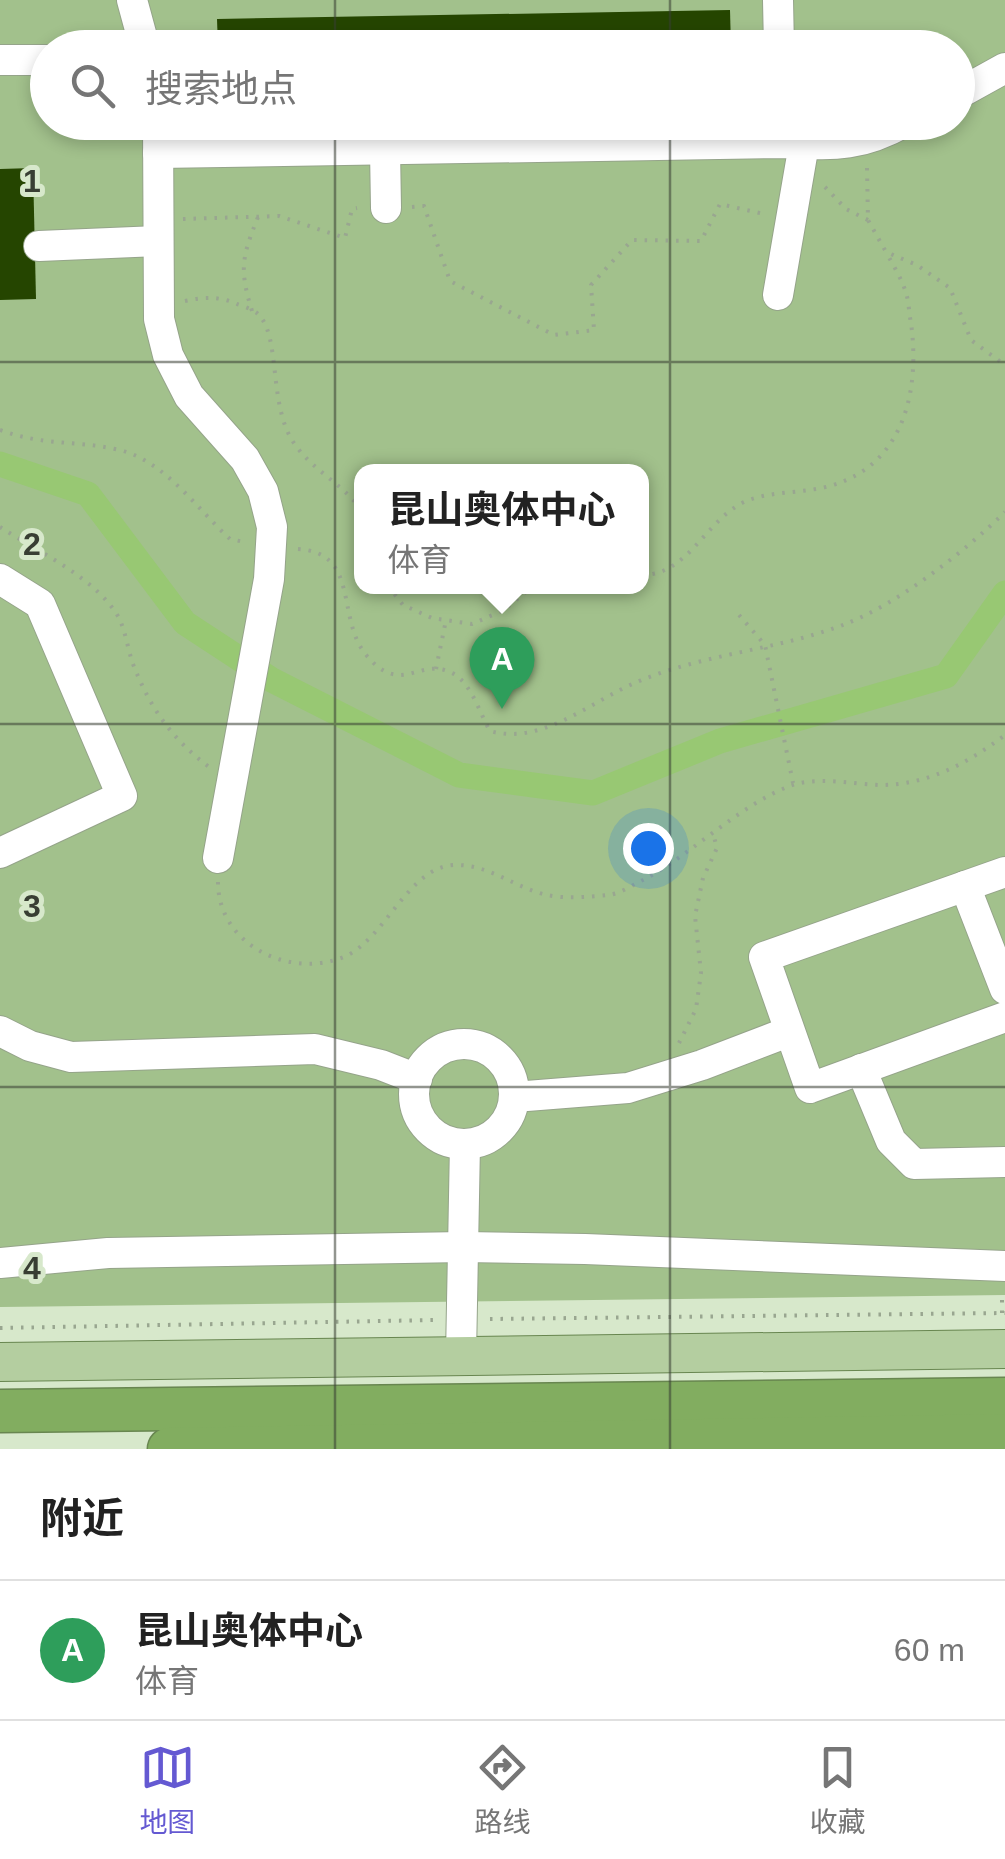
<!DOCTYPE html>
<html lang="zh">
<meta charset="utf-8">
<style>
body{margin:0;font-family:Helvetica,"Noto Sans SC",sans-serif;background:#f6f6f6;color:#222}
.you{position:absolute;left:648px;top:848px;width:35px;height:35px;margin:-25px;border:8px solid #fff;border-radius:50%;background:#1a73e8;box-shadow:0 0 0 15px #1a73e833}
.badge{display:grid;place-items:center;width:65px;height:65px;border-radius:50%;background:#6459d2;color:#fff;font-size:32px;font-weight:700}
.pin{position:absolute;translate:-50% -82px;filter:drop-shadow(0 2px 5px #0008)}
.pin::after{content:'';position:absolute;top:52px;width:35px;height:30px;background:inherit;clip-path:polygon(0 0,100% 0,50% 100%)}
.popup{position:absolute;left:354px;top:464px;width:295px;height:130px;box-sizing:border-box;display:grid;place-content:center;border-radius:20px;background:#fff;filter:drop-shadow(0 2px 8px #0005);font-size:32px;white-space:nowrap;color:#767676}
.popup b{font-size:38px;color:#222}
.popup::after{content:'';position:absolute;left:50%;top:100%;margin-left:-20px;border:20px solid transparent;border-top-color:#fff}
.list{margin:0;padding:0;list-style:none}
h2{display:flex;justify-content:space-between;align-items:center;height:130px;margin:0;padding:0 40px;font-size:42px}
h2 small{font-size:32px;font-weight:400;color:#767676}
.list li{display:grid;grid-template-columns:65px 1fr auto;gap:30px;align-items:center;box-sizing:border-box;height:140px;padding:0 40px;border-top:2px solid #e0e0e0}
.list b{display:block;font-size:38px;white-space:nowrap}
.list p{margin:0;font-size:32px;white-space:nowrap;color:#767676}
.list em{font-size:32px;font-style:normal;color:#767676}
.icon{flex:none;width:55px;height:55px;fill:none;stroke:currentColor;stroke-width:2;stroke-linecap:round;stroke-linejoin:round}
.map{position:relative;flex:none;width:1005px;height:1449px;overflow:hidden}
.search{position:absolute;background:#fff;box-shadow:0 5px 15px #0003;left:30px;right:30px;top:30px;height:110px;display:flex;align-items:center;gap:25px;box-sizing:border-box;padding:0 35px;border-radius:55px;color:#767676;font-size:38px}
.sheet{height:270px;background:#fff}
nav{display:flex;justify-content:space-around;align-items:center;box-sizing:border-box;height:140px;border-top:2px solid #e0e0e0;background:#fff;font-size:28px;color:#767676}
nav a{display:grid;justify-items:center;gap:5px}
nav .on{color:#6459d2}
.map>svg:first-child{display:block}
.green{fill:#a2c18c;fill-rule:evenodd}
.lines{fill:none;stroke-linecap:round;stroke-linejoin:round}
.canal{stroke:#98c873;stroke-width:25}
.building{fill:#254500}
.minor-casing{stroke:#95a48a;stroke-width:32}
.major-casing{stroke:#688650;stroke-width:40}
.highway-casing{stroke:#688650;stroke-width:45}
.path{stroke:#99a690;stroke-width:4;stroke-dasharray:2.5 8;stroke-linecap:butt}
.minor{stroke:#fff;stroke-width:30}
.major{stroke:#b4cea0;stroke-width:38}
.highway{stroke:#82ad60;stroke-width:42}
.grid{fill:none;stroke:#383e33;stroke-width:2.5;stroke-opacity:0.55}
.grid-label{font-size:32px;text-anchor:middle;font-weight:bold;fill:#383e33;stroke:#d7e8cb;stroke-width:10;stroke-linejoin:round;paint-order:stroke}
</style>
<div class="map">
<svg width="1005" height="1449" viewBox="0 0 1005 1449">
<rect width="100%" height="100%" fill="#d7e8cb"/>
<path class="green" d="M0,0H1005V1295L0,1307ZM48,48H958V122H48ZM362,472H642V586H362Z"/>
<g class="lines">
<path class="canal" d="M0,464L88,494L185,623L272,680L459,775L593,793L720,741L946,676L1005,593"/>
</g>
<g class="building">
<path d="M730,10L731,48H218L217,19Z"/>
<path d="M33,168L36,299L0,300V169Z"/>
</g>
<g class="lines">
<defs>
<g id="minor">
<path d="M132,0L145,48"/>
<path d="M778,0L779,48"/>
<path d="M0,60H48"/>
<path d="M958,94L1005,68"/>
<path d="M158,122L159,319L168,355L189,396L245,459L263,491L272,527L269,579L218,858"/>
<path d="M385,150L386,208"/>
<path d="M158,153L782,143C833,145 858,148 905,122"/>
<path d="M39,246L158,241"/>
<path d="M778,295L804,144"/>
<path d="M0,579L40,604L122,796L0,853"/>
<path d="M1005,872L764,957L810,1088L1005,1017"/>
<path d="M965,886L1005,989"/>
<path d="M0,1031L30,1046L71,1057L315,1049L381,1065L417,1079"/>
<circle cx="464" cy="1094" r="50"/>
<path d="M861,1069L891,1141L914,1164L1005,1162"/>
<path d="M514,1097L628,1088L702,1065L788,1032"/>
<path d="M0,1263L108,1253L464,1247L585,1249L1005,1266"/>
<path d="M461,1356L465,1144"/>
</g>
<path id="major" d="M0,1362L1005,1349"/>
<g id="highway">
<path d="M0,1411L1005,1399"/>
<path d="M169,1449L1005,1435"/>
</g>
</defs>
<use href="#minor" class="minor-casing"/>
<use href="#major" class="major-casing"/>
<use href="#highway" class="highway-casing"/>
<g class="path">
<path d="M867,168L868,220L886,252L917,265L950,288L971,340L1005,365"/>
<path d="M825,187L846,209L868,220"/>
<path d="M412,207L424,206L450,281L554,335L594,330L591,285L632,240L701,241L720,204L764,214"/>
<path d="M183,219L279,216L345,238L352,209L357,208"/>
<path d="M185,301C204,297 219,296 237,304C243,306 254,310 258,314C282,337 267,408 296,446C314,471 344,485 362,511"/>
<path d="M252,311C239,269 242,257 258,217"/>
<path d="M0,430C44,446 73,440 115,449C163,458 196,508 230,539L244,542"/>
<path d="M0,527C37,551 100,580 120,620C126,634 128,650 133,664C150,708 172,739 209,767"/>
<path d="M298,549C361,553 335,619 367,656C402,697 420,656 452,673C471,682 480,714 490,731C542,746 591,701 637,682C702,654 777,650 843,625C898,604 963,553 1005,512"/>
<path d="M642,575C688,575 705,521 744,502C771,490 805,494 833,485C905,463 920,389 911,323C909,314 909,302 906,293C902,279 893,265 886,252"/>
<path d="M388,586L403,605L432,618L472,624L504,610L533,586"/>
<path d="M739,615L765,645L793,783"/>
<path d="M436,669L446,620"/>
<path d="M218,882C218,946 292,980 346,956C386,937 409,867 454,865C489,864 515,888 547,895C565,899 590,897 608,895C620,894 632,885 643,880C691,855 741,804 790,786C816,776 852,784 880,785C928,785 968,763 1005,735"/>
<path d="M679,1043L696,1009L701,973L695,916L703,878L717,848L714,837"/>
<path d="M1002,1313V1293"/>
<path d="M490,1319L1005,1313"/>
<path d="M0,1328L435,1320"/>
</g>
<use href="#minor" class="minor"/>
<use href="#major" class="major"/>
<use href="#highway" class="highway"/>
</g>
<path class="grid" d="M335,0V48M670,0V48M335,122V1449M670,122V1449M0,362H1005M0,724H1005M0,1087H1005"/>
<g class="grid-label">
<text x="32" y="192">1</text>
<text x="32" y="555">2</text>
<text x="32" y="917">3</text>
<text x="32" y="1279">4</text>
</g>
</svg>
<div class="you"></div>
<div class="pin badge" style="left:502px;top:709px;background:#2e9e5b">A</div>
<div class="popup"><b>昆山奥体中心</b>体育</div>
<div class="search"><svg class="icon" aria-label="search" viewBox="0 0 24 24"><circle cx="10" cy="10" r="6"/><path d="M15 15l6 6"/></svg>搜索地点</div>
</div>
<section class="sheet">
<h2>附近<small></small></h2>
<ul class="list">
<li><span class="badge" style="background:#2e9e5b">A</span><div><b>昆山奥体中心</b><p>体育</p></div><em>60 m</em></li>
</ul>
</section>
<nav>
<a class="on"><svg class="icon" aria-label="map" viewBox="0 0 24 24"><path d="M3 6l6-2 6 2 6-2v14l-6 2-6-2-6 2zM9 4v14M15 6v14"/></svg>地图</a>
<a><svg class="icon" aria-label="directions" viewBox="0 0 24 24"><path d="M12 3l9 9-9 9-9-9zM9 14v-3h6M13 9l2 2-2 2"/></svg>路线</a>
<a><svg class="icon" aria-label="saved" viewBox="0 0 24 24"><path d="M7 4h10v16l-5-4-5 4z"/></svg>收藏</a>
</nav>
